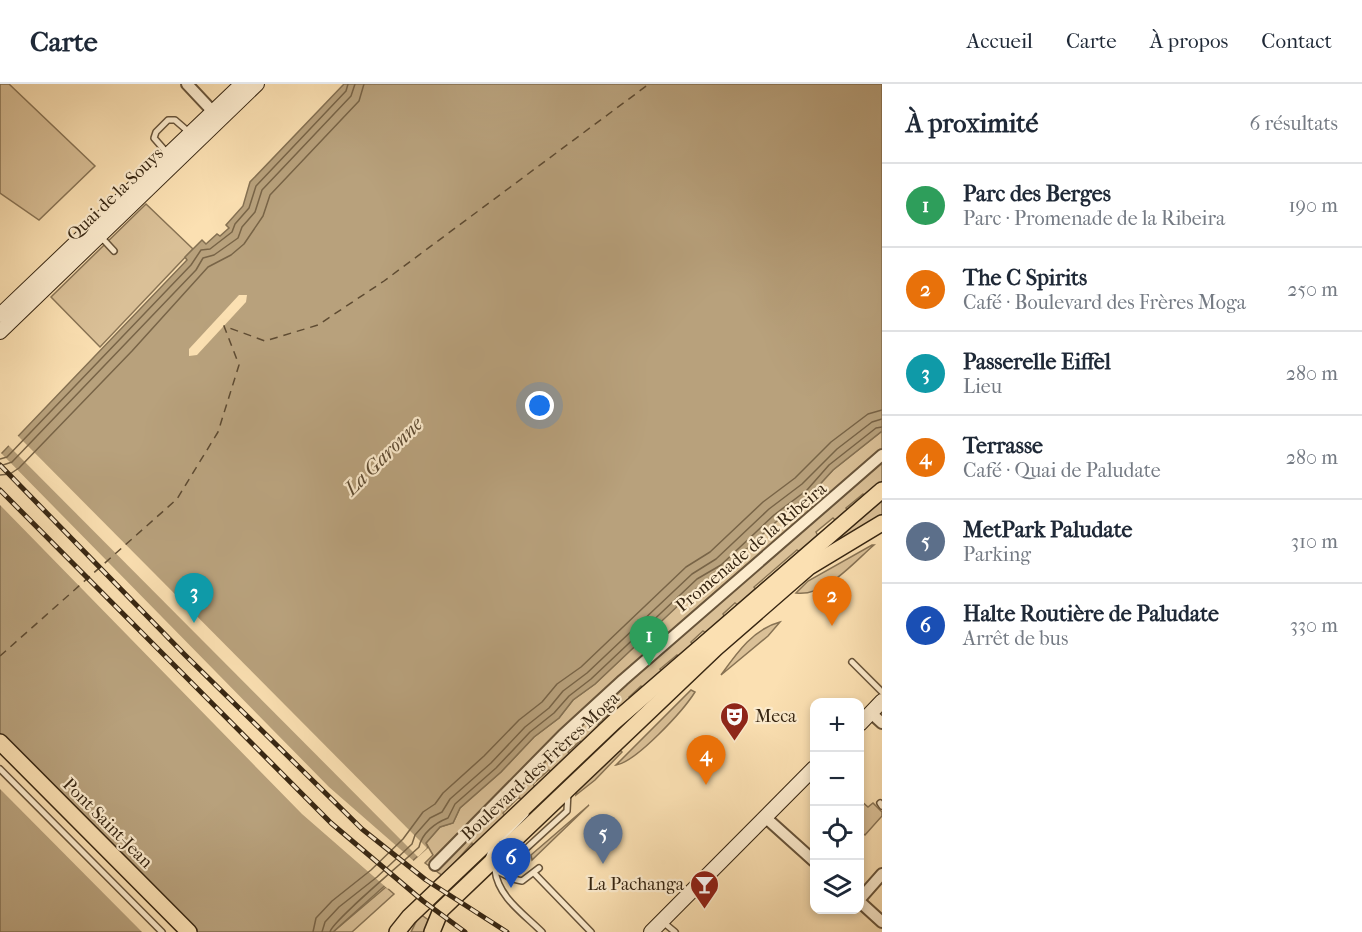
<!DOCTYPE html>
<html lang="fr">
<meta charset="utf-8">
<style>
body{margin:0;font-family:"IM FELL French Canon",serif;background:#f2f2f3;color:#1f2937}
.controls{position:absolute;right:18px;bottom:18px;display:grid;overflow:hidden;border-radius:12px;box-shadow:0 3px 9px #0003}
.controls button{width:54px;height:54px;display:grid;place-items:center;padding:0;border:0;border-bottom:2px solid #e0e1e3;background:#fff;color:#1f2937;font:30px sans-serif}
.you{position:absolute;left:540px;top:322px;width:21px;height:21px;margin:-15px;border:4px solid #fff;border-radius:50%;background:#1a73e8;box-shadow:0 0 0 9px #1a73e833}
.badge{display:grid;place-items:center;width:39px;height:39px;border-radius:50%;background:#8f2418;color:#fff;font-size:20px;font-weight:700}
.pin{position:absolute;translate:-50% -50px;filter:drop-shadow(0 2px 3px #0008)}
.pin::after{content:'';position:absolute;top:32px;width:21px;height:18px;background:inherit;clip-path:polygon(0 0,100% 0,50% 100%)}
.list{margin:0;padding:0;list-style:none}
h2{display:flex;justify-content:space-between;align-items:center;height:78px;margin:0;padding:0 24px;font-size:26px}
h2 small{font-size:20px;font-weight:400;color:#747a83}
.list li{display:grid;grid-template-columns:39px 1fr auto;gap:18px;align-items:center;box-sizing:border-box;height:84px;padding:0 24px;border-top:2px solid #e0e1e3}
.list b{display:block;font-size:22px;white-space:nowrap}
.list p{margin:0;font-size:20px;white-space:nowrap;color:#747a83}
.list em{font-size:20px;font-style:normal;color:#747a83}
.icon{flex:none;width:33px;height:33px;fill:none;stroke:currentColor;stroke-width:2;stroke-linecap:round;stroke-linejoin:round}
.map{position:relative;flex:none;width:882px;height:848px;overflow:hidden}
header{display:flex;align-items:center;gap:36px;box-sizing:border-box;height:84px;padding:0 30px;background:#fff;border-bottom:2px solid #e0e1e3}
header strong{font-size:28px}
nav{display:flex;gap:33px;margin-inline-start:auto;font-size:21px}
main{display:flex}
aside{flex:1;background:#fff}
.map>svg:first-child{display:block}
.green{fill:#dac097;stroke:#887354;stroke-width:1.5}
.water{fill:#b8a17c;stroke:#847052;stroke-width:1.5}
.pier{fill:#fbe0b2}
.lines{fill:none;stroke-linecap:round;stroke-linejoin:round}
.shore{stroke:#786447;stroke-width:1.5}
.ferry{stroke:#5e4b32;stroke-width:1.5;stroke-dasharray:8 6;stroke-linecap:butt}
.lane-casing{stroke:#68543a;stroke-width:8}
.street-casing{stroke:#68543a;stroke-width:14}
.secondary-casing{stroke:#372612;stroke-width:16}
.primary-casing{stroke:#372612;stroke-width:18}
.lane{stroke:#fcebcd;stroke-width:5}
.street{stroke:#fcebcd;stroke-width:10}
.secondary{stroke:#fcebcd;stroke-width:14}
.primary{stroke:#fbe0b2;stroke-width:15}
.rail-casing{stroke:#372612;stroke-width:5}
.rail{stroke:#fcebcd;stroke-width:3;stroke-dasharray:9;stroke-linecap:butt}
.labels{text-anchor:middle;stroke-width:4.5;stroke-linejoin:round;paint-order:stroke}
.street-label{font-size:18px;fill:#372612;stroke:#fcebcd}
.poi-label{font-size:18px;fill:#372612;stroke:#fcebcd;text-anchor:start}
.water-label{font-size:20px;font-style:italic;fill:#5e4b32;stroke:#fcebcd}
</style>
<header>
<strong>Carte</strong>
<nav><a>Accueil</a><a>Carte</a><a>À propos</a><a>Contact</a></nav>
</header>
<main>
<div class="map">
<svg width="882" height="848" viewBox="0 0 882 848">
<rect width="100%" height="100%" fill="#fbe0b2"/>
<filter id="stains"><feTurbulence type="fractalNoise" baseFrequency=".00333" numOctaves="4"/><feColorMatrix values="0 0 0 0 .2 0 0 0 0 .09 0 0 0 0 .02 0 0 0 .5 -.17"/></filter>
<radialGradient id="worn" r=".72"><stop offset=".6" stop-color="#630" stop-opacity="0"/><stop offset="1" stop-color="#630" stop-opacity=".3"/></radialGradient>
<g class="green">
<path d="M0,0H9L95,82L39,136L0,109Z"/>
<path d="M146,120L193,165L100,263L51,213Z"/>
<path d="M882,347V402L866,413L863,410L846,424L849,427L836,437L833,434L816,448L818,452L800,468L797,466L754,503L757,507L739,522L735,519L723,530L725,534L707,550L703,547L691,558L694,562L680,574L677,571L660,585L663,589L644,605L641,602L629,613L631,616L614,632L610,629L598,640L600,644L583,660L580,657L568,668L570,672L552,688L549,686L533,700L535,703L522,716L519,713L503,729L506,733L476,763L472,759L443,792L425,779L433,771L426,759L440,743L453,739L460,724L501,688L534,653L559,634L573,616L595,600L701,499L725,485L778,436L811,410L833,386Z"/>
<path d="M882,414V433L822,471L826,458Z"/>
<path d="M872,461H874C853,479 825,513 796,509L808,497Z"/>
<path d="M780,538L768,552L721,591C736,570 753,545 780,538Z"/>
<path d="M691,606L695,608C683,627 636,678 616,681Z"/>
<path d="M620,666L622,668L595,696L576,711L577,706Z"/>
<path d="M860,716L868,723L873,719L882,728V732L865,751L860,747Z"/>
<path d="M589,721L588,722L532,776L531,771Z"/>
<path d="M386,803L394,810L352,848H333Z"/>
<path d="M420,830L430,837L426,848H411Z"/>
</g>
<path class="water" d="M344,0H882V347L833,386L811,410L778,436L725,485L701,500L595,600L573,616L559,634L534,653L501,688L460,724L453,739L440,743L426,759L428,763L333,848H0V371L187,176L185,173L202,156L206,160L217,150L220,152L229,144L226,141L243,122L250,98Z"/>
<g class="pier">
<path d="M239,211H247L246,218L197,271L189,272V265Z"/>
<path d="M16,350L427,764L418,773L7,360Z"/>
<path d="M0,368L329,703L416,779L388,805L302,730L0,421Z"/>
<path d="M0,649L198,848H142L0,705Z"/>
</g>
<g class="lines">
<g class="shore">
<path d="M0,375L7,373L191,181L201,166L210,165L232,148L235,140L249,124L256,102L346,7L348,0"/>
<path d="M0,382L12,378L196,186L203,174L214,171L238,154L242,143L255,128L262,106L351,12L355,0"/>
<path d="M0,391L10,390L19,384L132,267L208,183L231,171L244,160L263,132L270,111L359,17L364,0"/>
<path d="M313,848L316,834L332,817L371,786L403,755L423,728L435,720L443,709L484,672L519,636L542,618L557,600L581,583L686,483L710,468L763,418L795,394L831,358L868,330L882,326"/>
<path d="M322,848L325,838L339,823L377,793L412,760L415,751L430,734L442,728L450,715L491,679L525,643L549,624L563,607L587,589L692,490L716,475L769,425L802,400L837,365L872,338L882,335"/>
<path d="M330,848C331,838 406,776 419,763C422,749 435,739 448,734L455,720L496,684L530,648L554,629L569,612L591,595L697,495L721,481L774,431L807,406L829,381L876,344L882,343"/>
</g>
<path class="ferry" d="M0,572L177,415L218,348L239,281L224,242L265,257L318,241L384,197L649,0"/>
<defs>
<g id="lane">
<path d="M168,70L154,54L156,48L168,36H175L190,49"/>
<path d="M101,153L114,167"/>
<path d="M852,578L882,608"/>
<path d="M0,685L162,848"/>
<path d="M880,719L882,722"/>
<path d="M488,775L491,767L526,730"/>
<path d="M495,786L513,795L522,797L539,784"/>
<path d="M534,789L591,848"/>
<path d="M663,838L675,848"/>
<path d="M542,848C524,830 498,813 495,786L507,782L567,727L568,708"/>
</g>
<g id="street">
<path d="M187,0L217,32"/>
<path d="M871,629L882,639"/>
<path d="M765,733L814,777"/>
<path d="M435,781L563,651L623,596L882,371"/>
<path d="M860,815L882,790"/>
<path d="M860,818L882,838"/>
</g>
<g id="secondary">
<path d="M0,231L242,0"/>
<path d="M0,248L257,0"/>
<path d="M860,640L882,617"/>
<path d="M651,848L814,684"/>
</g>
<g id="primary">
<path d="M0,658L189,848"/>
<path d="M397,848L409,833L614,638L882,406"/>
<path d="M432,848L441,826L716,564L809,483L882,439"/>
</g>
</defs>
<use href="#lane" class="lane-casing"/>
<use href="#street" class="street-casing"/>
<use href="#secondary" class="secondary-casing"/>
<use href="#primary" class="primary-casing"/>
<use href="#lane" class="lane"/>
<use href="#street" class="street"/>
<use href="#secondary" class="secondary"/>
<use href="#primary" class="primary"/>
<defs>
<g id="rail">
<path d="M0,381L185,571L362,745L426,796L507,848"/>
<path d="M0,406L331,739L423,817L465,848"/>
</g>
</defs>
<use href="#rail" class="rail-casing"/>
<use href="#rail" class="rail"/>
</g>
<defs>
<symbol id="theatre-pin" viewBox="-11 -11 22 30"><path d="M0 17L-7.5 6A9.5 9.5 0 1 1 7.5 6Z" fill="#8f2418" stroke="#fcebcd"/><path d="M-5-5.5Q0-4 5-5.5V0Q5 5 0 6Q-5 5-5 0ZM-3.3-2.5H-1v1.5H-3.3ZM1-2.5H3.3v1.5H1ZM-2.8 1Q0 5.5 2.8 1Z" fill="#fff"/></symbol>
<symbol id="bar-pin" viewBox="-11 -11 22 30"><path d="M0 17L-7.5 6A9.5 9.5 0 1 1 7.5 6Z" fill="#8f2418" stroke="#fcebcd"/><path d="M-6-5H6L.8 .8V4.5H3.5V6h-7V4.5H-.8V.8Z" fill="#fff"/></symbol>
</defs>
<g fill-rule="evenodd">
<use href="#theatre-pin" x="718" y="616" width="33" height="45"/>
<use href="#bar-pin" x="688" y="784" width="33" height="45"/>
</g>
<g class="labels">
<g class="street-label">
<text transform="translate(115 110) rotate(-44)" y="6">Quai de la Souys</text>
<text transform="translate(751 463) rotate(-40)" y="6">Promenade de la Ribeira</text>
<text transform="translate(540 682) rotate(-43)" y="6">Boulevard des Frères Moga</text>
<text transform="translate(108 739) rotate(45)" y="6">Pont Saint-Jean</text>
</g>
<g class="poi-label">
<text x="755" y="638">Meca</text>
<text x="684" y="806" text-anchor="end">La Pachanga</text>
</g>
<g class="water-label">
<text transform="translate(383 372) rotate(-45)" y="7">La Garonne</text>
</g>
</g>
<rect width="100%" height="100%" filter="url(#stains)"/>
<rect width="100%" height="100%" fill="url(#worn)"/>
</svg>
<div class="controls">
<button>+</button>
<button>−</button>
<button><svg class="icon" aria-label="locate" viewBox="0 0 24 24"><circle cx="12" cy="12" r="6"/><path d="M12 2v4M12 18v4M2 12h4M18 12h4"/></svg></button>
<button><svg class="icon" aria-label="layers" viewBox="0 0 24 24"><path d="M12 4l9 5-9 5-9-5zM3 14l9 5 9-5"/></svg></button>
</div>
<div class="you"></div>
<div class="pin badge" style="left:649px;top:582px;background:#2e9e5b">1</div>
<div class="pin badge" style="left:832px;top:542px;background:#e8710a">2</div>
<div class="pin badge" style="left:194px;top:539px;background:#0f9aa8">3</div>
<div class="pin badge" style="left:706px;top:701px;background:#e8710a">4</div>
<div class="pin badge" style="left:603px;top:780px;background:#5c6f8a">5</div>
<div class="pin badge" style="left:511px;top:804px;background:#1a4fb4">6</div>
</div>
<aside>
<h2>À proximité<small>6 résultats</small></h2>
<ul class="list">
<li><span class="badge" style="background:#2e9e5b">1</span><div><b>Parc des Berges</b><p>Parc · Promenade de la Ribeira</p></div><em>190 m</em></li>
<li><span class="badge" style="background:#e8710a">2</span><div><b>The C Spirits</b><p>Café · Boulevard des Frères Moga</p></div><em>250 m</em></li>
<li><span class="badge" style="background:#0f9aa8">3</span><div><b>Passerelle Eiffel</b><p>Lieu</p></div><em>280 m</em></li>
<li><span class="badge" style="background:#e8710a">4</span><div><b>Terrasse</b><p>Café · Quai de Paludate</p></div><em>280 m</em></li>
<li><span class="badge" style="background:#5c6f8a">5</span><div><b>MetPark Paludate</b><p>Parking</p></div><em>310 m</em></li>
<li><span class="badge" style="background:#1a4fb4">6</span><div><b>Halte Routière de Paludate</b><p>Arrêt de bus</p></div><em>330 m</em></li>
</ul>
</aside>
</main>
